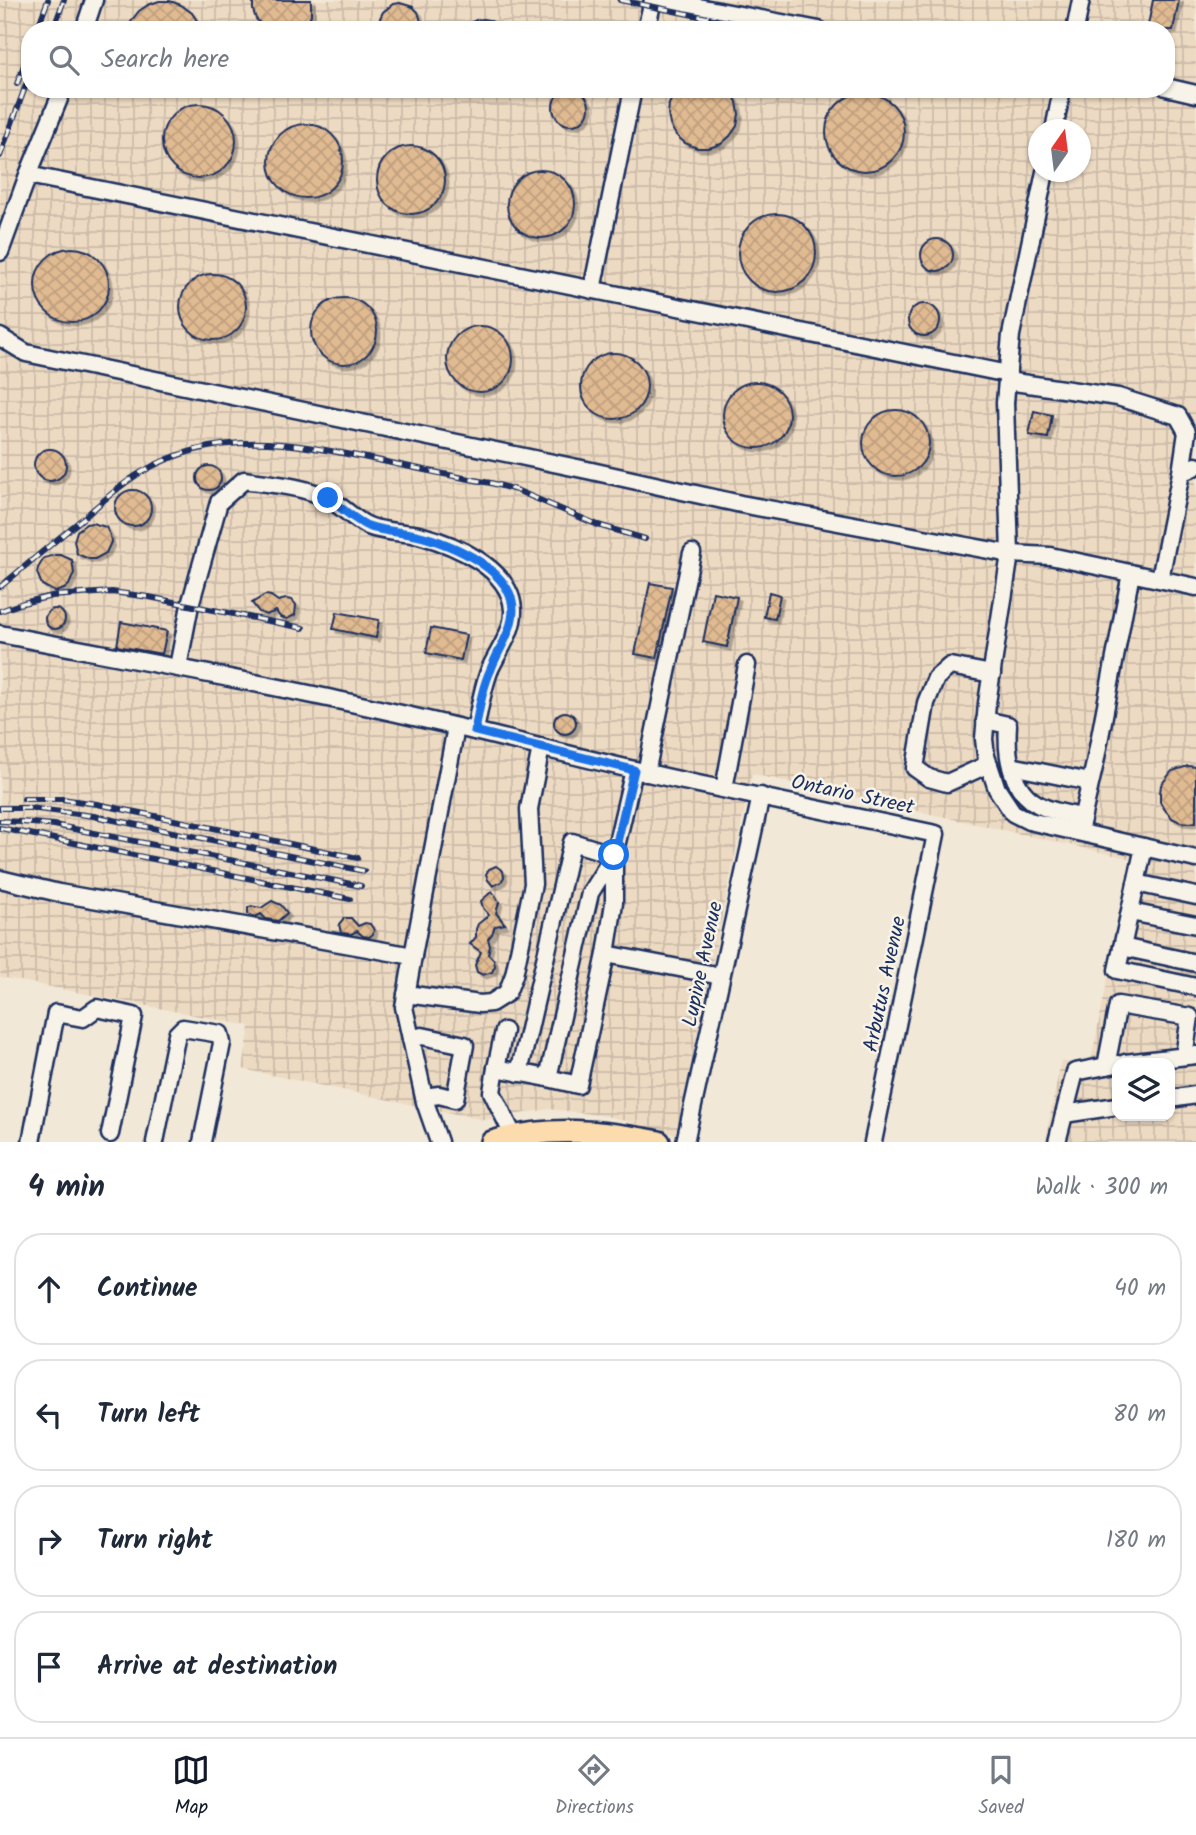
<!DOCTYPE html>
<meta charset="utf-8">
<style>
body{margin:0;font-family:Kalam,sans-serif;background:#f2f2f3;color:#1f2937}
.controls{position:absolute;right:21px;bottom:21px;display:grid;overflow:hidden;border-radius:14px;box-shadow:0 2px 5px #0004}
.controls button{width:63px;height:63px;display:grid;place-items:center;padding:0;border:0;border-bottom:2px solid #e0e1e3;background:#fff;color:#1f2937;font:35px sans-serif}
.compass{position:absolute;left:1028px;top:119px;width:63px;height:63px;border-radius:50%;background:#fff;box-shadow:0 2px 5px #0004;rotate:14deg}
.stop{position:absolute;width:21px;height:21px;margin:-16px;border:5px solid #1a73e8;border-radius:50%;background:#fff}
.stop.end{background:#1a73e8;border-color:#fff;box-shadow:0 2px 7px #0008}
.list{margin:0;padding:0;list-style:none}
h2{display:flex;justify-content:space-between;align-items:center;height:91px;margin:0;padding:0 28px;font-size:30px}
h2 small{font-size:23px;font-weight:400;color:#747a83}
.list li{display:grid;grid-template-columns:46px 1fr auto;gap:21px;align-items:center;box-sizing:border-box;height:112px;margin:0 14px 14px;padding:0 14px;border:2px solid #e0e1e3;border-radius:28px}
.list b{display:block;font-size:26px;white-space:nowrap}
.list em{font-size:23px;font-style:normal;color:#747a83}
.icon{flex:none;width:38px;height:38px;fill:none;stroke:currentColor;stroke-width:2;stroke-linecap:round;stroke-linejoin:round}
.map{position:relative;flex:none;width:1196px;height:1142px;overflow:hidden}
.search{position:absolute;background:#fff;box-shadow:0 2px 5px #0004;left:21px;right:21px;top:21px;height:77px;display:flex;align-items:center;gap:18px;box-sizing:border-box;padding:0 24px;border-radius:28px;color:#747a83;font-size:26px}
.sheet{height:595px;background:#fff}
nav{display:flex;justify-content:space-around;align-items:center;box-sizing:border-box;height:98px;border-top:2px solid #e0e1e3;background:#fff;font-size:19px;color:#747a83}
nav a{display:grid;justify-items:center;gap:4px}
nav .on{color:#111827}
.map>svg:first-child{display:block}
.industrial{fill:url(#industrial-grid);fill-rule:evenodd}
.building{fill:url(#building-cross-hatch);stroke:#1b2f5e;stroke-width:2;filter:url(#shadow)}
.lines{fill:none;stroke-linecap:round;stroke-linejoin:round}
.minor-casing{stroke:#1b2f5e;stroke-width:21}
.major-casing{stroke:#1b2f5e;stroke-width:26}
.minor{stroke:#f7f3e8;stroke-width:16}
.major{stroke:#fcdcac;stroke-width:21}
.rail-casing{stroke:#1b2f5e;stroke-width:6}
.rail{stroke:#f7f3e8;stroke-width:3.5;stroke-dasharray:10;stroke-linecap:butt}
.route{stroke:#1a73e8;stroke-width:9}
.labels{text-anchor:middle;stroke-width:5;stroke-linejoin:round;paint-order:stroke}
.street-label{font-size:21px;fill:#1b2f5e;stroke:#f7f3e8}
</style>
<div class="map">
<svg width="1196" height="1142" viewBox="0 0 1196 1142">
<defs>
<pattern id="industrial-grid" width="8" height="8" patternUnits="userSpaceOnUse" patternTransform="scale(1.75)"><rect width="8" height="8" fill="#eddac2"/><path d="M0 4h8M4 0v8" fill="none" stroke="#cbbba9"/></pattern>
<pattern id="building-cross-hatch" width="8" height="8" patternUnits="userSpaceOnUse" patternTransform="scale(1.75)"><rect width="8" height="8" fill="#e0ba91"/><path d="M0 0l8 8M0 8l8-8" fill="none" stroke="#c0a07f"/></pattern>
<filter id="shadow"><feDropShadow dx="3.5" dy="3.5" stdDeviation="0" flood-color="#0004"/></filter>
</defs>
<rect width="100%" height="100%" fill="#f2e8d7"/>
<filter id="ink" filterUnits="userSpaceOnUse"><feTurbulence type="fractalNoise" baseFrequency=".0143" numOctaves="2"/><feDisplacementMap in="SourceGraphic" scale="14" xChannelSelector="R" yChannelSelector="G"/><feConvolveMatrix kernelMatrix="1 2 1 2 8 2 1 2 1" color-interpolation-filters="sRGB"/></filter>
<g filter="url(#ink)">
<path class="industrial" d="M0,0H1196V1142H1045L1061,1061L1090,1066L1132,859L752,774L676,1135L607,1116L549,1109L484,1120L243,1069L250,1026L0,977ZM30,30H1166V89H30ZM1038,130H1080V172H1038ZM1117,1063H1170V1116H1117Z"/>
<g class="building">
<path d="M253,0H311V15L306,24L300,30H266L256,19L253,10Z"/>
<path d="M1153,0H1179L1173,30H1147Z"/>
<path d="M159,1H170L181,5L192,13L203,30H128L132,20L139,11L148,5Z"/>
<path d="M400,3L413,7L418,12L420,18L422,30H380V18L383,12L393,4Z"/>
<path d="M483,19L489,20L508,30H456L476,20Z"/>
<path d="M677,89H730L737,102L739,114L737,126L730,136L721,144L709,148H697L685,143L676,135L670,125L668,114L669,104Z"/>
<circle cx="571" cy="107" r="18"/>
<circle cx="865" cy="132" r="39"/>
<circle cx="199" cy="141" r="37"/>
<circle cx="306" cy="161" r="37"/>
<circle cx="411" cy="180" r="34"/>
<circle cx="541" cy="204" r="34"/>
<circle cx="777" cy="253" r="39"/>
<circle cx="937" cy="255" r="16"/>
<circle cx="72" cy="285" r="37"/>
<circle cx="213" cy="307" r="33"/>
<circle cx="344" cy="331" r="33"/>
<circle cx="924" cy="320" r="16"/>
<circle cx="480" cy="359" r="33"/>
<circle cx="614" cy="386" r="33"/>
<circle cx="756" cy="415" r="33"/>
<circle cx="896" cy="443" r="33"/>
<path d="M1034,411L1052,415L1048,438L1029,435Z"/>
<circle cx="50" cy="465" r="16"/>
<circle cx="209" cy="478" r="12"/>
<circle cx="133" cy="508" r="18"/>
<path d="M92,523L106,527L110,535L111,542L106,553L95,559H89L77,554L74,541L77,531L86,524Z"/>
<path d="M55,555H61L72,560L74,573L69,585L64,589L55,592L42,585L37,573L38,568L44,558Z"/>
<path d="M650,583L672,587L657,658L635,654Z"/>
<path d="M713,592L737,597L727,647L703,642Z"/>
<path d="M769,592L780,595L775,619L764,617Z"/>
<path d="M265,595L271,596L278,601L286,599L292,600L296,605L295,615L287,619L280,617L276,611L266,615L259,612L252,603Z"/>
<circle cx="55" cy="619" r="10"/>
<path d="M337,612L379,620L376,638L333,629Z"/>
<path d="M121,622L167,631L162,654L117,646Z"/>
<path d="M431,628L466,635L461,660L426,653Z"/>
<circle cx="565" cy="723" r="11"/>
<path d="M1188,766L1196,767V822L1190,823L1180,822L1172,818L1165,810L1160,802V793L1161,785L1172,771Z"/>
<path d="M496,866L503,871L504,877L501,882L493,886L488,880L486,874L489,869Z"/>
<path d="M492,891L499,902L496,913L505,924L495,926L492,934L488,939L490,946L488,954L494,960L495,966L492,972L483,975L477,972L475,965L481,952L470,944L476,937V929L478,924L489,915L483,908L481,901Z"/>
<path d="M272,901L281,905L287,913L278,921L266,919L261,914L255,917L248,914V908L251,906L261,908Z"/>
<path d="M344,918H351L358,926L365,923L370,924L374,930L373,934L369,937L363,936L357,931L351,934L341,933L339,924Z"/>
</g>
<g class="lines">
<defs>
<g id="minor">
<path d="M661,0L819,30"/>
<path d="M84,30L94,0"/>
<path d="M646,30L653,0"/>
<path d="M1075,30L1081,0"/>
<path d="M1166,87L1196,94"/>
<path d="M1054,130L1062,89"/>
<path d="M1045,172L1011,335L1005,403L1010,554L987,703L984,739L986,756L997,789L1013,813L1029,821L1196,859"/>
<path d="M28,175L63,89"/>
<path d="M0,252L28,175L1008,374"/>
<path d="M592,290L633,89"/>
<path d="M0,337L26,353L587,470L741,504L1010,554L1050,556L1196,587"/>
<path d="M1007,381L1118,397L1178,416L1187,432L1181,473"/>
<path d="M1160,579L1181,473L1196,466"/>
<path d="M0,634C145,662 291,688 436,722C523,742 610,766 698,784C777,801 857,817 936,834L873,1142"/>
<path d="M178,667L190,605L219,502L244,480C271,484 302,486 327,498C341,505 352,518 366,525C380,532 403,532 419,535C453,544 511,568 513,610C514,631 498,651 490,669C482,689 479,711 475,731"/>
<path d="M985,720L1008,725C1006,753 1010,790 1039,805C1052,812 1068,814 1082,817"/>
<path d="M989,764L947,783L929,778L915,768L926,703L936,678L950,666L992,674"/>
<path d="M1011,766L1090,782"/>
<path d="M646,773L692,553"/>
<path d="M724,789L747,665"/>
<path d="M1079,832L1095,763L1131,573"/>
<path d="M1144,847L1117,970L1196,987"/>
<path d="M614,855L590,893L548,1078L578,1085L606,954L614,903V855L634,770"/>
<path d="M0,879L59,893L413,956L456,727"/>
<path d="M1136,883L1196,896"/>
<path d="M1130,912L1196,925"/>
<path d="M1122,947L1196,963"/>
<path d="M606,954L721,976"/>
<path d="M413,956L404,1007L425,1102L439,1142"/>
<path d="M406,994L480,1004L491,1003L507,993L514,975L533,884L529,809L541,747"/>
<path d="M504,1031L496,1068L548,1078"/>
<path d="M411,1039L422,1036L465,1045L455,1099L439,1095L424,1097"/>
<path d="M1125,1063L1196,1055"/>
<path d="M1106,1066L1118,1005L1190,1017L1184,1056"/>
<path d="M496,1068L492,1092L514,1137L513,1142"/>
<path d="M519,1073L572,842L614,855"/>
<path d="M1170,1099L1196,1095"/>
<path d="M1064,1114L1117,1106"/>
<path d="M31,1142L56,1013L83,1018L97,1008L134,1016L110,1134"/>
<path d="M155,1142L177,1034L183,1028L220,1034L222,1043L202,1142"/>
<path d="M685,1142L761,796"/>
<path d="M1057,1142L1075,1072L1117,1064"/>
</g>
<path id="major" d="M492,1142C548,1125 603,1131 659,1142"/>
</defs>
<use href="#minor" class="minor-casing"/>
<use href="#major" class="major-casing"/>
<use href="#minor" class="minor"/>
<use href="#major" class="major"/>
<defs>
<g id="rail">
<path d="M620,0L767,30"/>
<path d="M37,30L48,0"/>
<path d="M53,30L64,0"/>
<path d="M17,84L30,49"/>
<path d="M0,156L30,74"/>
<path d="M0,587C29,563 57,539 86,516C103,501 120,485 140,473C216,428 291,442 372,459C411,467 451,476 491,483L516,490L598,525L645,539"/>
<path d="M0,611L23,603L52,596L112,592L149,597L303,628"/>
<path d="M24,799H62L97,804L358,858"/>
<path d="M0,808H29L94,816L364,871"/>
<path d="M0,821L21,822L54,825L361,886"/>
<path d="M0,828L350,899"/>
</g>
</defs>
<use href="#rail" class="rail-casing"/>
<use href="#rail" class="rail"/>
</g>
</g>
<g class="lines" filter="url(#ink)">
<path class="route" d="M328,498C339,506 357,522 368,526C380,531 402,532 416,535C451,543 522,573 512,619C509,637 497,652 491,669C482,688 479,710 475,731L634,770L614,855"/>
</g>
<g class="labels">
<g class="street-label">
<text transform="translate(853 794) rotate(12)" y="7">Ontario Street</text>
<text transform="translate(702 964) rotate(-78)" y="7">Lupine Avenue</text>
<text transform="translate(884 984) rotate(-78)" y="7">Arbutus Avenue</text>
</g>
</g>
</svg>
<div class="controls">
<button><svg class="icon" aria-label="layers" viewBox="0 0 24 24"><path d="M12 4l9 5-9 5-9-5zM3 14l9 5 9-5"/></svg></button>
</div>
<svg class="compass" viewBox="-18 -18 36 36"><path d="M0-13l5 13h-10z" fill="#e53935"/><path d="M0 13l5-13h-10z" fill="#747a83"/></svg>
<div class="stop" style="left:614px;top:855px"></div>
<div class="stop end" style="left:328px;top:498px"></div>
<div class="search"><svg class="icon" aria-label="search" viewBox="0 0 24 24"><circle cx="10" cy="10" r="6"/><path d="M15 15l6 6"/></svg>Search here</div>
</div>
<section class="sheet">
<h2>4 min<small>Walk · 300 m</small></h2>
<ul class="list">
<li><svg class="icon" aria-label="ahead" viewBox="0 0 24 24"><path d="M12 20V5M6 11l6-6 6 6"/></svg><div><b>Continue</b></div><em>40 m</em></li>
<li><svg class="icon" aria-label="left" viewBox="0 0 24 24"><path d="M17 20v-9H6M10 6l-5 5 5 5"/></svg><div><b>Turn left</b></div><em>80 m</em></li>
<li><svg class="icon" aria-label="right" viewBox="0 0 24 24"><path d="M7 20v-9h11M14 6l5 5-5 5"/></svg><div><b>Turn right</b></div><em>180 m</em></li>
<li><svg class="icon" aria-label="arrive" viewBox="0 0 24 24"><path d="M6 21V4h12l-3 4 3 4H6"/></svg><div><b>Arrive at destination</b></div></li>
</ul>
</section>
<nav>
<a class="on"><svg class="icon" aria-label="map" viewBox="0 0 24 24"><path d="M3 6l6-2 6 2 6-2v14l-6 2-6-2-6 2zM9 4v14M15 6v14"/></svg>Map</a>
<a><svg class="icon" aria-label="directions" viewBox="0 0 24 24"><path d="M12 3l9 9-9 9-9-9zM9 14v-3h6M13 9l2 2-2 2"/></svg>Directions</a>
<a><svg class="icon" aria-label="saved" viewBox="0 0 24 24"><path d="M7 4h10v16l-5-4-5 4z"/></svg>Saved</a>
</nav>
